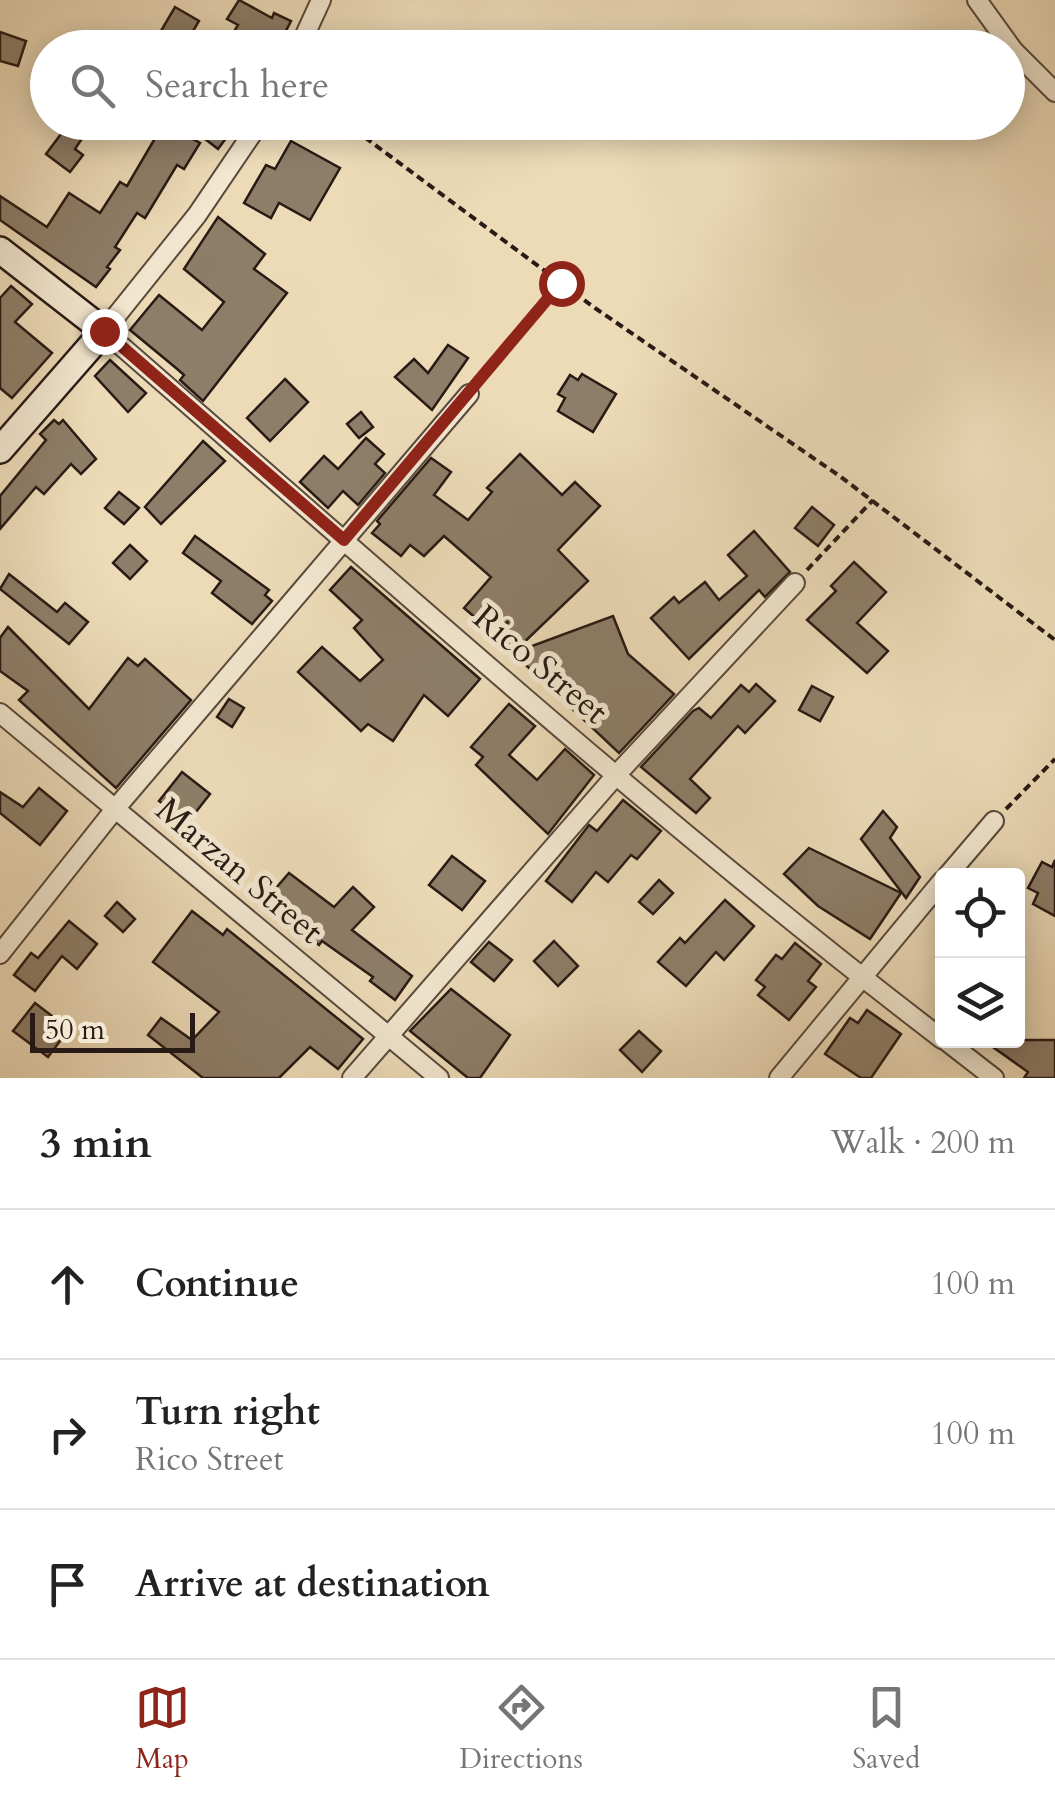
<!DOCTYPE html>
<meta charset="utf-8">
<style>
body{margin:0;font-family:Cardo,serif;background:#f2f2f2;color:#222}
.controls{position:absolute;right:30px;bottom:30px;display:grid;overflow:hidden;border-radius:10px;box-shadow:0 5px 25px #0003}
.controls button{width:90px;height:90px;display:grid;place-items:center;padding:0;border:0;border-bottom:2px solid #e0e0e0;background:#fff;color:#222;font:50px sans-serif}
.scale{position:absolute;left:30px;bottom:25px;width:165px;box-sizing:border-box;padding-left:10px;border:5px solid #281a14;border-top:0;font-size:28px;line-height:35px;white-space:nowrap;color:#281a14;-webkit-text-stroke:8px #f3e8d1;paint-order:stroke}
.stop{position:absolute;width:30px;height:30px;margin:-22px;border:8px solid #8f2418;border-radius:50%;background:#fff}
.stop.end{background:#8f2418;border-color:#fff;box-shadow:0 2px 10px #0008}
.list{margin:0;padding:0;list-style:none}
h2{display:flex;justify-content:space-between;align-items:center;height:130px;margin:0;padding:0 40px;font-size:42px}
h2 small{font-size:32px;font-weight:400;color:#767676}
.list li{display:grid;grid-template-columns:65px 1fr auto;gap:30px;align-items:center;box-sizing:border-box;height:150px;padding:0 40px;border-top:2px solid #e0e0e0}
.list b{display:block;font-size:38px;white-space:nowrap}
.list p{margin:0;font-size:32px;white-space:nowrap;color:#767676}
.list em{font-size:32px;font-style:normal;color:#767676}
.icon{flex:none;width:55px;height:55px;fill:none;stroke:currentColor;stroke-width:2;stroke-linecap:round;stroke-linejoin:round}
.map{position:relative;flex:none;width:1055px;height:1078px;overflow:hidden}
.search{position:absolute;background:#fff;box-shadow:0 5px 25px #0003;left:30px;right:30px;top:30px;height:110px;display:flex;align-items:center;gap:25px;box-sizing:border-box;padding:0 35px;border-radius:55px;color:#767676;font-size:38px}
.sheet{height:580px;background:#fff}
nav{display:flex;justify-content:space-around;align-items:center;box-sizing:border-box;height:140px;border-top:2px solid #e0e0e0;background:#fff;font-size:28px;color:#767676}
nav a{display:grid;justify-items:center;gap:5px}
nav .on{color:#8f2418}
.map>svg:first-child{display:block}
.building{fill:#8e7e69;stroke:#281a14;stroke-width:2.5}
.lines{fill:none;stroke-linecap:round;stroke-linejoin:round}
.street-casing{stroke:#594a3d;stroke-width:22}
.secondary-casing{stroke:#281a14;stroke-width:30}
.path{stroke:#281a14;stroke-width:4;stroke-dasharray:8 5;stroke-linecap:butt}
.street{stroke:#f3e8d1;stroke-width:18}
.secondary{stroke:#f3e8d1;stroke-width:25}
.route{stroke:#8f2418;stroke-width:12}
.labels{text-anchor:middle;stroke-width:10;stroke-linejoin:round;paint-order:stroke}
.street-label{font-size:35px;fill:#281a14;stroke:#f3e8d1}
</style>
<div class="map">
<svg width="1055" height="1078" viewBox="0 0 1055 1078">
<rect width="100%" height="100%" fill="#eddbb8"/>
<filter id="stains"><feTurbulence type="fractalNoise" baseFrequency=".002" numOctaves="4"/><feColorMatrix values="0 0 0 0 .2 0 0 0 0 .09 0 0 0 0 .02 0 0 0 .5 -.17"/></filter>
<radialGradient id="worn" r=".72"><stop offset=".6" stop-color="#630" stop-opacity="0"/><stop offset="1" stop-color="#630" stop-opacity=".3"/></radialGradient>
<g class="building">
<path d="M239,0L272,18L274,13L291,21L277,48H224L238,25L227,19Z"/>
<path d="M175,7L199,21L183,48H151Z"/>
<path d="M0,32L26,41L18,66L0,61Z"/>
<path d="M70,122H93L75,149L83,155L70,172L46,154Z"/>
<path d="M183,122H238L218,149Z"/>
<path d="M164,123L200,143L184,169L177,165L145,218L137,213L115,247L120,250L107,267L110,269L96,287L0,220V196L47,227L69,193L100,213L120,182L127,186Z"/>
<path d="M291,141L340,168L310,220L279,203L271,218L244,203L266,165L275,169Z"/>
<path d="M218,217L265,254L254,269L287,293L203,401L180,380L184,375L176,368L130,330L159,295L202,330L224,302L184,269Z"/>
<path d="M11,286L32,304L15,322L52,353L12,398L0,388V298Z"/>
<path d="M448,345L468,358L432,410L395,377L414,359L428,373Z"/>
<path d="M110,360L146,393L128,412L95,376Z"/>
<path d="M582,374L616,394L593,432L558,411L565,398L558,394L570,375L578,380Z"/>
<path d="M285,379L308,402L270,441L247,418Z"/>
<path d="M361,412L373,427L359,438L347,424Z"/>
<path d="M54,420L59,424L63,420L96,459L81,474L71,464L44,494L36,487L0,529V496L46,440L40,434Z"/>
<path d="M366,438L384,454L375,464L385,473L358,505L343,491L328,508L300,482L324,456L338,469Z"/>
<path d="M203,441L225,461L161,524L145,507Z"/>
<path d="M520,454L562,495L575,482L600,506L558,550L588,581L515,651L464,608L491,577L444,536L424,556L410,545L401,556L372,533L380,524L377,521L431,458L451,472L434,495L468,520L492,492L487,488Z"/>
<path d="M119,492L139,508L124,524L105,508Z"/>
<path d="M812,507L834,525L818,546L795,528Z"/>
<path d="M754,531L790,572L765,597L759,590L689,659L651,618L674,597L679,603L705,582L719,600L747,576L728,555Z"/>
<path d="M195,536L269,590L265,595L272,601L252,624L212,593L221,581L183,553Z"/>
<path d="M130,545L147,561L130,579L113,563Z"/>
<path d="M854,562L886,592L857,623L888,651L867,673L807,620L836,591L831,586Z"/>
<path d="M351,567L480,679L448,716L424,695L393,741L368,724L361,731L298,672L322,647L360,681L383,660L354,628L362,620L330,590Z"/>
<path d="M9,574L57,612L65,603L88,622L69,644L0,589Z"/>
<path d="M613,616L628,654L674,694L619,753L513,653Z"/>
<path d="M8,627L89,709L128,658L138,666L145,659L191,700L116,788L19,700L28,691L0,671V638Z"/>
<path d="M756,684L775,701L745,733L738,726L690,779L710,798L696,813L641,767L693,711L699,708L711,718L741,685L749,692Z"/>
<path d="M812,686L833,697L820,721L799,710Z"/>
<path d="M229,699L244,708L232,727L217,717Z"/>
<path d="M509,704L535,726L509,755L537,780L565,749L594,775L548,834L476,765L483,757L471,747Z"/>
<path d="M182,772L210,794L188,822L159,801Z"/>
<path d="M39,788L67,811L40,845L0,813V792L23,807Z"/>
<path d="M623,800L661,831L637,859L631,855L608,882L596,872L572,902L546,881L589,825L597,831Z"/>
<path d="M883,811L897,827L890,838L920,877L906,898L861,839Z"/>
<path d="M809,848L901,893L870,939L818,906L784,874Z"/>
<path d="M452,856L485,881L462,910L429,885Z"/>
<path d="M1055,860V916L1033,904L1038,893L1028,888L1042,862L1052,867Z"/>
<path d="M289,873L334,907L353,887L374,907L352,930L412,976L395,1000L370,981L373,977L322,941L319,945L263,903Z"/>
<path d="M659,880L673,893L653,914L639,902Z"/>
<path d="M725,900L754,926L724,960L716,952L686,986L658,962L680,938L685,943Z"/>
<path d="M117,902L135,919L123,932L105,916Z"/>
<path d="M192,911L223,935L227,929L363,1039L338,1069L310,1047L279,1078H203L148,1035L161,1018L192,1040L219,1012L153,962Z"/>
<path d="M69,921L97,944L77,969L62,956L35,991L14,975L31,953L38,958Z"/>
<path d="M554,941L578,966L558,986L534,961Z"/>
<path d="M489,942L512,960L494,981L471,962Z"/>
<path d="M795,943L821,964L808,981L816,987L789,1020L758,995L765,987L756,980L776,955L782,959Z"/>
<path d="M451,989L510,1035L480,1078H468L410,1031Z"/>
<path d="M35,1003L69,1029L48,1057L13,1031Z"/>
<path d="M867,1010L901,1034L871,1078H861L825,1054L850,1018L858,1023Z"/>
<path d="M639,1031L661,1051L642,1072L620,1050Z"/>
<path d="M983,1040H1055V1078H1024L1028,1072Z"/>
</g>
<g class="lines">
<defs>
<g id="street">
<path d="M977,0L1013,50L1055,92"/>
<path d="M299,48L321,0"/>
<path d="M260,122L197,215L104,331C379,570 652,817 942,1039"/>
<path d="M0,713L439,1078"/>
<path d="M947,876L994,821"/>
<path d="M0,954L115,809L469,394"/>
<path d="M945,1040L994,1078"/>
<path d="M352,1078L618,773L795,583"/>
<path d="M779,1078L942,881"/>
</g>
<path id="secondary" d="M0,250L104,331L0,450"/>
</defs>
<use href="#street" class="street-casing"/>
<use href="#secondary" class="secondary-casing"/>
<g class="path">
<path d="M344,122L595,308L841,477L1055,640"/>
<path d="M481,379L561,283"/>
<path d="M807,570L873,500"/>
<path d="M1006,809L1055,759"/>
</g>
<use href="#street" class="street"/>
<use href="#secondary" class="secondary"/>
</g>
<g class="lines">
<path class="route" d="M104,331L344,540L561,283"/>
</g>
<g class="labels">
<g class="street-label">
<text transform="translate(541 664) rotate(40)" y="12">Rico Street</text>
<text transform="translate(240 870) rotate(40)" y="12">Marzan Street</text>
</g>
</g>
<rect width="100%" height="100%" filter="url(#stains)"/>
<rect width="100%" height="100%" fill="url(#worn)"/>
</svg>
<div class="controls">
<button><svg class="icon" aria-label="locate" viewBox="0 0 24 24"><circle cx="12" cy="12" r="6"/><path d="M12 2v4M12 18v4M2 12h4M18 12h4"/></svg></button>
<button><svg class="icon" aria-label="layers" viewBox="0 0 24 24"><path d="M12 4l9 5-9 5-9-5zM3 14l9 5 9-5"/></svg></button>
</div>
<div class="scale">50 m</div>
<div class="stop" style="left:561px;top:283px"></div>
<div class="stop end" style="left:104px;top:331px"></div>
<div class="search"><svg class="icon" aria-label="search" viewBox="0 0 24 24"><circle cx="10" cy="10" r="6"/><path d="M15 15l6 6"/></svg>Search here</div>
</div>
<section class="sheet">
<h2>3 min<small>Walk · 200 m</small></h2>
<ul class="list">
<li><svg class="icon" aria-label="ahead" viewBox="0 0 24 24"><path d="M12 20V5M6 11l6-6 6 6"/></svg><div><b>Continue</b></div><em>100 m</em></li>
<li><svg class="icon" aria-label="right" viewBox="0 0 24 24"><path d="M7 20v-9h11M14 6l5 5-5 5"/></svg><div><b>Turn right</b><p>Rico Street</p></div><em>100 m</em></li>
<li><svg class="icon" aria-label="arrive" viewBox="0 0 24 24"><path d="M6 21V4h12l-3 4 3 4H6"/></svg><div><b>Arrive at destination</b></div></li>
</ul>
</section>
<nav>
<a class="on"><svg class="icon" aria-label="map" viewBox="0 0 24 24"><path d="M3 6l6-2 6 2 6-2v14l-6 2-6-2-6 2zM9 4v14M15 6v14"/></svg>Map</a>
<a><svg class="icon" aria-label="directions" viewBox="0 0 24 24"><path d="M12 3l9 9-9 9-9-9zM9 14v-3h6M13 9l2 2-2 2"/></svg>Directions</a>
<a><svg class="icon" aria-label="saved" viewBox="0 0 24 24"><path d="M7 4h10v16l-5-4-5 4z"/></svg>Saved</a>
</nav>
